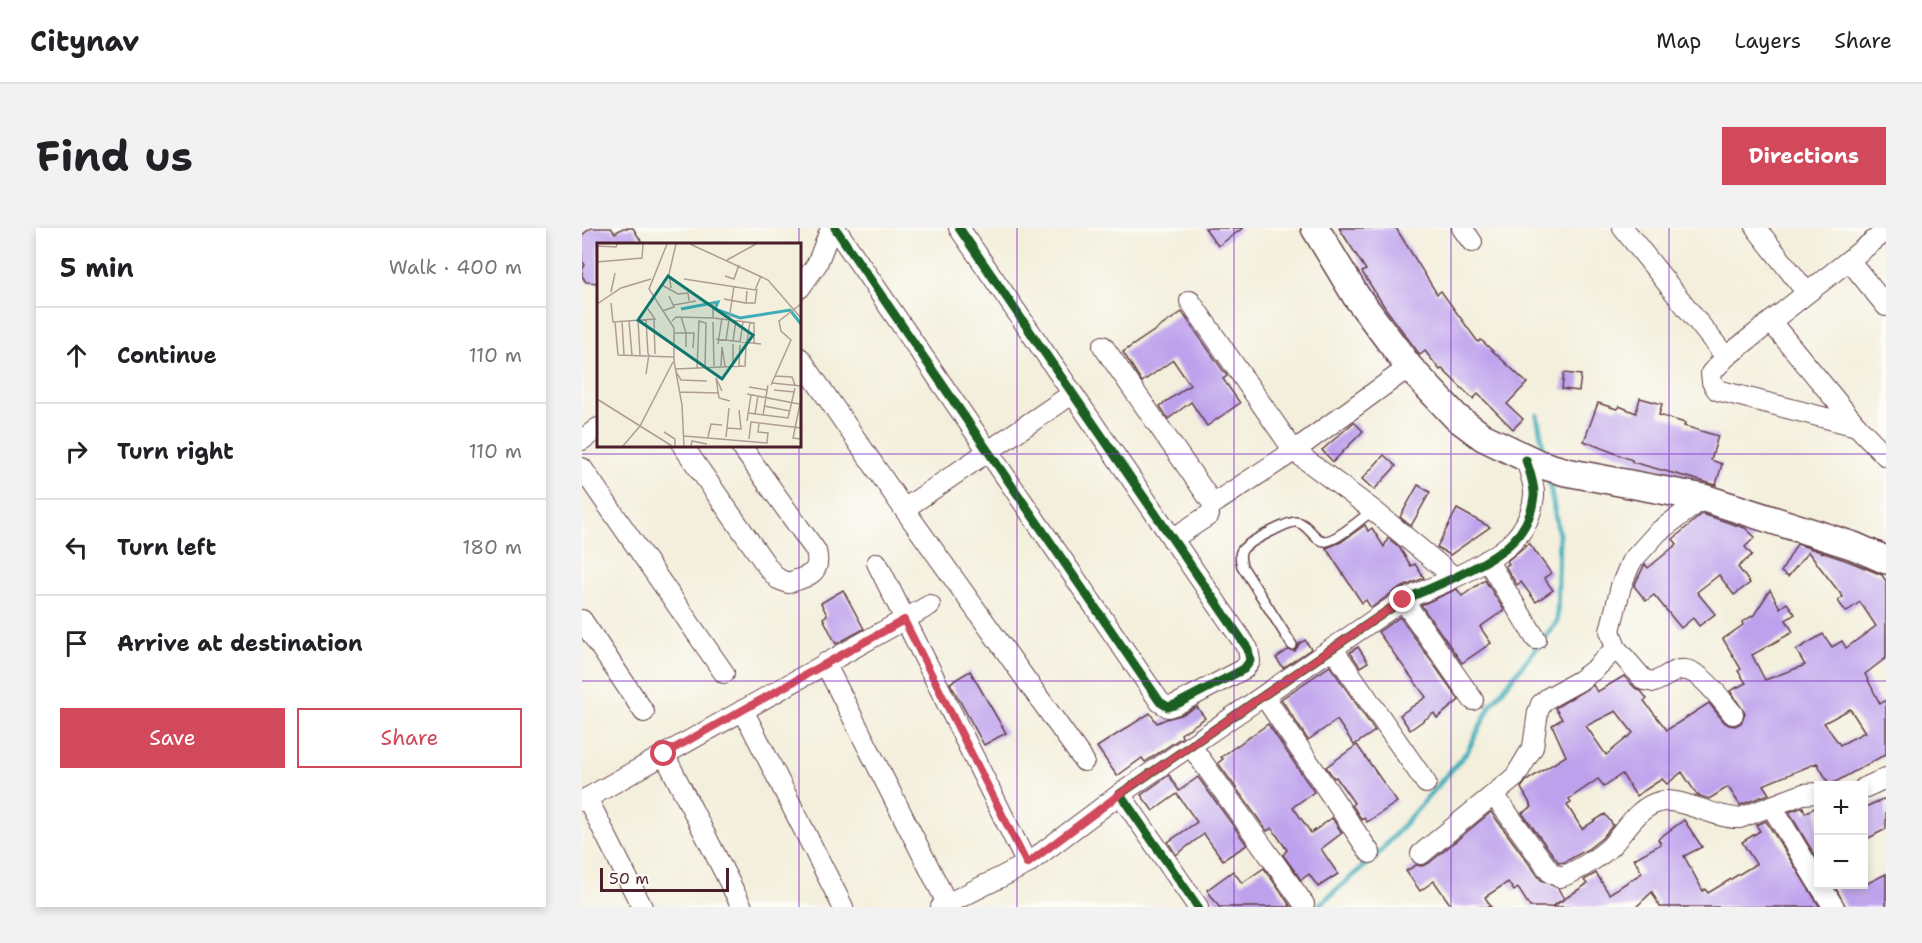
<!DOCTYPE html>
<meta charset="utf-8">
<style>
body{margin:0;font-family:"Shantell Sans",sans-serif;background:#f2f2f2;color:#202124}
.controls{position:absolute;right:18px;bottom:18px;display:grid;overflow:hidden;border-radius:0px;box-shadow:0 3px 9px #0003}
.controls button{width:54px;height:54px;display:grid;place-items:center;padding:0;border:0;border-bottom:2px solid #e0e0e0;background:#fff;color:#202124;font:30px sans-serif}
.scale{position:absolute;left:18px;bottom:15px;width:129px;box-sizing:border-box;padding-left:6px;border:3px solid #4a1f2b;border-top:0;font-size:16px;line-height:21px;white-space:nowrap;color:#4a1f2b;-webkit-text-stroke:4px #fdfcf7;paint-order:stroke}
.stop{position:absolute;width:18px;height:18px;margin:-14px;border:4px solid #d1495b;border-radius:50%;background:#fff}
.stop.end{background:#d1495b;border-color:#fff;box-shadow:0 2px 6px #0008}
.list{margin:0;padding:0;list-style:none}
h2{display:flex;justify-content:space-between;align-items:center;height:78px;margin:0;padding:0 24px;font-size:26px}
h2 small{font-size:20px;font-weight:400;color:#757577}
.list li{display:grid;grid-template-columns:39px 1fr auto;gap:18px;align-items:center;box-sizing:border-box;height:96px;padding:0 24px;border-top:2px solid #e0e0e0}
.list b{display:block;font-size:22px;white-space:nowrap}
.list em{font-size:20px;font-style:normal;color:#757577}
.actions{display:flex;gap:12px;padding:18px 24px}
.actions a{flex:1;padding:14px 0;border:2px solid #d1495b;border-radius:0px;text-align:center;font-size:21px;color:#d1495b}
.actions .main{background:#d1495b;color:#fff}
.icon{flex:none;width:33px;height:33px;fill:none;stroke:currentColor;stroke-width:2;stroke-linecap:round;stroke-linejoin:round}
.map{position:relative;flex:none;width:1304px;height:679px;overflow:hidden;border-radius:0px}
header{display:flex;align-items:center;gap:36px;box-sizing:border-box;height:84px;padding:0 30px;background:#fff;border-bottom:2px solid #e0e0e0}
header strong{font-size:28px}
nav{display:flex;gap:33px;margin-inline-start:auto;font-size:21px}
.intro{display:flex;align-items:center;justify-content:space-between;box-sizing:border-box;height:144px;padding:0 36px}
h1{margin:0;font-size:42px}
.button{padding:15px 27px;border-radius:0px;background:#d1495b;color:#fff;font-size:21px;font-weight:700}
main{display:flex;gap:36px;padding:0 36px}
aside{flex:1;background:#fff;border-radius:0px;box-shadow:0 3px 9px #0003}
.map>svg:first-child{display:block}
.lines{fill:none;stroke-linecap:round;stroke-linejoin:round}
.stream{stroke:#3dadb9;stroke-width:5}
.building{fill:#bea1ec;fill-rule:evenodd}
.lane-casing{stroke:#633e46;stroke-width:12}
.street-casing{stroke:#633e46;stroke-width:22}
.secondary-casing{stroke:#633e46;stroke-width:30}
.lane{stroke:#fff;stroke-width:9}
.street{stroke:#fff;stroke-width:20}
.secondary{stroke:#fff;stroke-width:27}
.cycleway-casing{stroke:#fdfcf7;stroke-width:13}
.cycleway{stroke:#1b5e20;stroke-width:9}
.route{stroke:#d1495b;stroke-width:8}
.grid{fill:none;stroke:#7b2cbf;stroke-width:1.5;stroke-opacity:0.55}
.inset-river{fill:none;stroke:#3dadb9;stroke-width:3}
.inset-road{fill:none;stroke:#af9c95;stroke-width:1.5}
.view{fill:#0f766e;fill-opacity:0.15;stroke:#0f766e;stroke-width:3}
.inset-edge{fill:none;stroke:#4a1f2b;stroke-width:3}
</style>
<header>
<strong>Citynav</strong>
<nav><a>Map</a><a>Layers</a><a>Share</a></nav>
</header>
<div class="intro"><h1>Find us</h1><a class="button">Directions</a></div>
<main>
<aside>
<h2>5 min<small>Walk · 400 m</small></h2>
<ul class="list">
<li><svg class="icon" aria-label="ahead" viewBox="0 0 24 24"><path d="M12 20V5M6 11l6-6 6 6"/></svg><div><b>Continue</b></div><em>110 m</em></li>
<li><svg class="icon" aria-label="right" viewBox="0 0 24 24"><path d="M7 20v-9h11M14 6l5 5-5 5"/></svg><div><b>Turn right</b></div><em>110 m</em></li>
<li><svg class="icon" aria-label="left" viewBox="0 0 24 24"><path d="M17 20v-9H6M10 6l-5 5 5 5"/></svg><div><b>Turn left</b></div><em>180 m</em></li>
<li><svg class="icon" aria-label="arrive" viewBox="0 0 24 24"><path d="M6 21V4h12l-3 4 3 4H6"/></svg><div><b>Arrive at destination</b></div></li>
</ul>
<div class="actions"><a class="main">Save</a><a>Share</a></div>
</aside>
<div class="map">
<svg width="1304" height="679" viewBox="0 0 1304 679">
<rect width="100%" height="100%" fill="#fdfcf7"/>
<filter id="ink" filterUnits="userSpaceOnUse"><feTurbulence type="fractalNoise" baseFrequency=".0167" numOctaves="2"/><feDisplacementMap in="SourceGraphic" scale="12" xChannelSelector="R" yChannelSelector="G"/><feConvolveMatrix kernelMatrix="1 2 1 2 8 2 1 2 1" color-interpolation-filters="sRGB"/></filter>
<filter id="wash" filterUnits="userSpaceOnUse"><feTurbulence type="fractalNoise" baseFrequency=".008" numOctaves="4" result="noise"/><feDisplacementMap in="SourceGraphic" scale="24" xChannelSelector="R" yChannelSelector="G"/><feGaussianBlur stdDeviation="1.35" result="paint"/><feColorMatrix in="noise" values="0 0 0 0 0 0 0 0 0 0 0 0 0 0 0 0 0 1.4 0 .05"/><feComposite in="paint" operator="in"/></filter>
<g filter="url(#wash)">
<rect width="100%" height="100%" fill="#f3efdc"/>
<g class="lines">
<g class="stream">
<path d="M955,187L963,229"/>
<path d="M735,679L797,625L885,524L909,477L975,394L977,307L966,247"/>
</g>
</g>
<g id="blocks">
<g class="building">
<path d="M9,0H29L33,5L41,0H51L61,16H16V55L4,54L0,48V42L3,37L0,33V7Z"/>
<path d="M623,0H661L636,18Z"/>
<path d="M757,0H814L855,66L859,63L896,114L899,112L945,155L925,176L941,191L931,201L896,166L891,171L860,141L858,142L843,123L838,127L804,81L780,44L784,42Z"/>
<path d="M600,84L645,148L641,151L658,175L625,198L609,174L586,191L578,178L608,157L591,132L560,154L541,124Z"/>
<path d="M982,145L999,147L997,163L980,161Z"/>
<path d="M1058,170L1080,176L1077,187L1103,195L1102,198L1136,208L1129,232L1140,236L1134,257L1050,234V232L1002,213L1016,175L1035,181L1037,178L1054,185Z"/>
<path d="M772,194L781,203L751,234L740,222Z"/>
<path d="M802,227L814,238L792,262L780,251Z"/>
<path d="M836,257L848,264L829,298L818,289Z"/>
<path d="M875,281L908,299L868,327L855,319Z"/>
<path d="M1120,286L1163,300L1173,309L1163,319L1170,327L1156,339L1168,355L1152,367L1137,347L1115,364L1133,386L1117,398L1111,390L1099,400L1072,367L1064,373L1052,358L1063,336L1066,340L1095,316L1091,311Z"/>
<path d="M783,297L786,303L790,300L802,319L806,310L817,319L829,338L833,336L842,350L814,362L789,380L784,372L780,375L744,320L759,314Z"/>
<path d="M947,315L969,345L962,350L971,362L954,374L939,354L935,357L923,338L927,336L925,333Z"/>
<path d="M1215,316L1266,333L1300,347L1304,353V430L1283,446L1298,476L1304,472V526L1248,557L1235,535L1181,557L1187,566L1158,577L1146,559L1127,571L1115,567L1100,544L1085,556L1080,551L1054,568L1040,546L1022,558L1016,551L987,571L989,575L985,577L1000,601L1023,586L1031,597L1020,610L1006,621L983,634L977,635L940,585L950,579L939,560L944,553L984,528L970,497L980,491L973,480L1011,457L1015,464L1042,448L1053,460L1060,464L1065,471L1062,473L1085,502L1127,475L1142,494L1147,497L1153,498L1159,495L1163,485L1148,463L1164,455L1156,443L1159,441L1141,411L1161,397L1160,394L1172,387L1188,362L1198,380L1205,375L1213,386L1204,392L1211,404L1170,427L1183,452L1223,437L1214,422L1241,406L1250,419L1260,413L1264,420L1294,398L1278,374L1264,384L1256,373L1261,369L1226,324L1206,349L1199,344ZM1268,481L1283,504L1258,517L1242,495ZM1034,483L1051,505L1024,527L1004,498Z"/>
<path d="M903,352L922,382L898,399L909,415L880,435L839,377L875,361L880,368Z"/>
<path d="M261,362L282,401L254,416L241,390L245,387L239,375Z"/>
<path d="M818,389L877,472L855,490L852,485L828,502L818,487L844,469L796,404Z"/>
<path d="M723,412L729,421L701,440L694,430L706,422L713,423L717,416Z"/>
<path d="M776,419L786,434L778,439L768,424Z"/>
<path d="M748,438L793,503L772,517L755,492L726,512L699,471Z"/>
<path d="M388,443L424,505L402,517L368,455Z"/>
<path d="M615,479L623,490L599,506L600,509L563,534L560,530L535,548L515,519L568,485L575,495L584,491L599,487Z"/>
<path d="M686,496L732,564L711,579L729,605L750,590L760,605L739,621L756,646L736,659L727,646L719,652L701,627L705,622L690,600L685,603L636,535L641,531L639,529Z"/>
<path d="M775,517L815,574L785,594L782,590L780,592L770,577L772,575L754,549L752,550L744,539Z"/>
<path d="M587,547L597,563L616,549L665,617L641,632L622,606L594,627L586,614L615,594L595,566L571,583L559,567Z"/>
<path d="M1304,570V601L1281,613V580Z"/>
<path d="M1236,578V633L1207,584L1221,579L1223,585Z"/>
<path d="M909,584L959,652L976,660L982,671L969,679H948L936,660L932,663L926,654L903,669L909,679H870L852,653L838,663L824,643L834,637L840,638L847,635Z"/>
<path d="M1102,592L1120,619L1102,628L1121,663L1123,661L1126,665L1174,636L1160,614L1178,603L1174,597L1184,593L1238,679H1078L1070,664L1054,679H970L1005,656L1002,652L1014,645L1027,666L1060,645L1052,631L1079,616L1076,611Z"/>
<path d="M682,640L709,679H637L625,662L651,643L660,655Z"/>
<path d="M1304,646V679H1264L1252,657H1282Z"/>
</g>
</g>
</g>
<g filter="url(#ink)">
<use href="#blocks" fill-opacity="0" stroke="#633e46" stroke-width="1.5"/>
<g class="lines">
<defs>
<path id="lane" d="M710,417L660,338C659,333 656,326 661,321C665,315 707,293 714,294C727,295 732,315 745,313C757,311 780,290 791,282"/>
<g id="street">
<path d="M253,0L578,474L586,479L595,476L662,441L668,433L666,421L377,0"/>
<path d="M880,0L890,14"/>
<path d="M1041,0L1144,129"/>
<path d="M1174,0L1225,65"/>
<path d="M1267,32L1304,78"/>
<path d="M218,60L235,36L249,0"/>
<path d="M608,73L712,223L827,139"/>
<path d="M1189,94L1275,198L1304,228"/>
<path d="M521,118L631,276L712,223L791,282L872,349"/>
<path d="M218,130L322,281L502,533"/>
<path d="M1275,198L1135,162L1130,154L1129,145L1144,129L1304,3"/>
<path d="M0,212L16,200"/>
<path d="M101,218L187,341L196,351L206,355C225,348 240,347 234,323L159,218"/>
<path d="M0,240L142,445"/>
<path d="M1122,270L1076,304L1049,334L1039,358L1028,403L1034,420L1062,452L1072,454C1081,451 1089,443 1098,442C1117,438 1140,473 1151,486"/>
<path d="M322,281L490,166"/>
<path d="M590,311L627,287"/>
<path d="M905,332L954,411"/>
<path d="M295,335L445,636"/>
<path d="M821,372L891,472"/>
<path d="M0,392L62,484"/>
<path d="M751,421L844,555"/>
<path d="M243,435L367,679"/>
<path d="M682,468L788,625"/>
<path d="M161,482L261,679"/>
<path d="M609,518L722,676"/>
<path d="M82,526L160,679"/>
<path d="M1282,560L1304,550"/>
<path d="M912,567L969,645L978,649C993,645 1019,628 1029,618C1043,603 1056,579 1077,574C1098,568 1133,591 1158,590L1221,566L1236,565"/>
<path d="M5,570L60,679"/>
<path d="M0,573L348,377"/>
<path d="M1190,579L1236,655"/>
<path d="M839,626L933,549L951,519L956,484L959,476L966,470L997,453L1013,441L1034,420"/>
<path d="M1237,656L1252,679"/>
<path d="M359,679L445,636L538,566"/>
<path d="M616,679L538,566L821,372C852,359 909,336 931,313C943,301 950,285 952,268C953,257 947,242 944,232"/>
</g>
<path id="secondary" d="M733,0L774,68L827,139L874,189L901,209L957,236L984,244L1122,270L1272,318L1304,332"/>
</defs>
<use href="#lane" class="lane-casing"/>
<use href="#street" class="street-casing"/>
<use href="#secondary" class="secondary-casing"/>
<use href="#lane" class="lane"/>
<use href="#street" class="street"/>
<use href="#secondary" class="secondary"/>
<defs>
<g id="cycleway">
<path d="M253,0L578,474L586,479L595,476L662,441L668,433L666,421L377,0"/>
<path d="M616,679L538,566L821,372C852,359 909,336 931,313C943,301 950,285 952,268C953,257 947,242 944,232"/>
</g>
</defs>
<use href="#cycleway" class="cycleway-casing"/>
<use href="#cycleway" class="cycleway"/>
</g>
</g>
<g class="lines" filter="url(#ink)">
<path class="route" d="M82,526L322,392L445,636L538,566L821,372"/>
</g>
<path class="grid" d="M217,0V16M435,0V679M652,0V679M869,0V679M1087,0V679M217,218V679M0,226H1304M0,453H1304"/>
<g transform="translate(15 15)">
<rect width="204" height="204" fill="#f3efdc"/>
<path class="inset-river" d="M84,66L121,59L118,66L143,75L193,67L204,81"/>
<path class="inset-road" d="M70,1L52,46L77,85V118L85,162L87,203M93,1L171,37L204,75M0,3L19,4L20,1M130,17L159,1M0,19L45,15L46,1M128,33L137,36L142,22M87,36L158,47L164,33M65,42L81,51L91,50L92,58M74,45L72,31L79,1M14,49L18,30M127,56L149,60L150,48M14,60L16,79L58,76L51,66M149,60H158L160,46M0,61L24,45L54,36M77,62L99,58M65,68L77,64L72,53M84,74L89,90H97L96,105M116,75L157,80V100M57,76L58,111M41,77L43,112M49,77L51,111M25,78L27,112M32,78L35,112M75,78L79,74L116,75V60M18,79L21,112L77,114M116,79L117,123M78,90H89V104M119,96L164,101M129,97L137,43M204,97V128M136,98L139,77M143,99L146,79M150,99L153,79M121,101L125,75M124,123L125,104L128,123M136,123V101M142,123L143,102M78,126L148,123L149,103M100,126L102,78L109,80L108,125M79,129L84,137L110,138M49,131L52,111M178,133L195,134L198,142M175,140L204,143M174,142L194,97L184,88L182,78L204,61M152,144L170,147M177,147L198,149M125,148L119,135L122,155L133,158M83,149L122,150M150,151L202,161M0,156L75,203M204,156L196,195L204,196M167,163L193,168M151,170L191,175L198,145M158,171L161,153M166,172L171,142M150,178L154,152M130,185L132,165M67,189L78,196V203M87,193L170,200L171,190L161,189L162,180M111,194L114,181L125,182M129,194L130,185L144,186L142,167M152,196L154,179L204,185M26,203L43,183L76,119M94,203L95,198L110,201"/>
<path class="view" d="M71,33L156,92L125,136L41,77Z"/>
<rect width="204" height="204" class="inset-edge"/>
</g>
</svg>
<div class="controls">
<button>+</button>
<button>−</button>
</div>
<div class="scale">50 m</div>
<div class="stop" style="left:82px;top:526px"></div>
<div class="stop end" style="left:821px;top:372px"></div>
</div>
</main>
